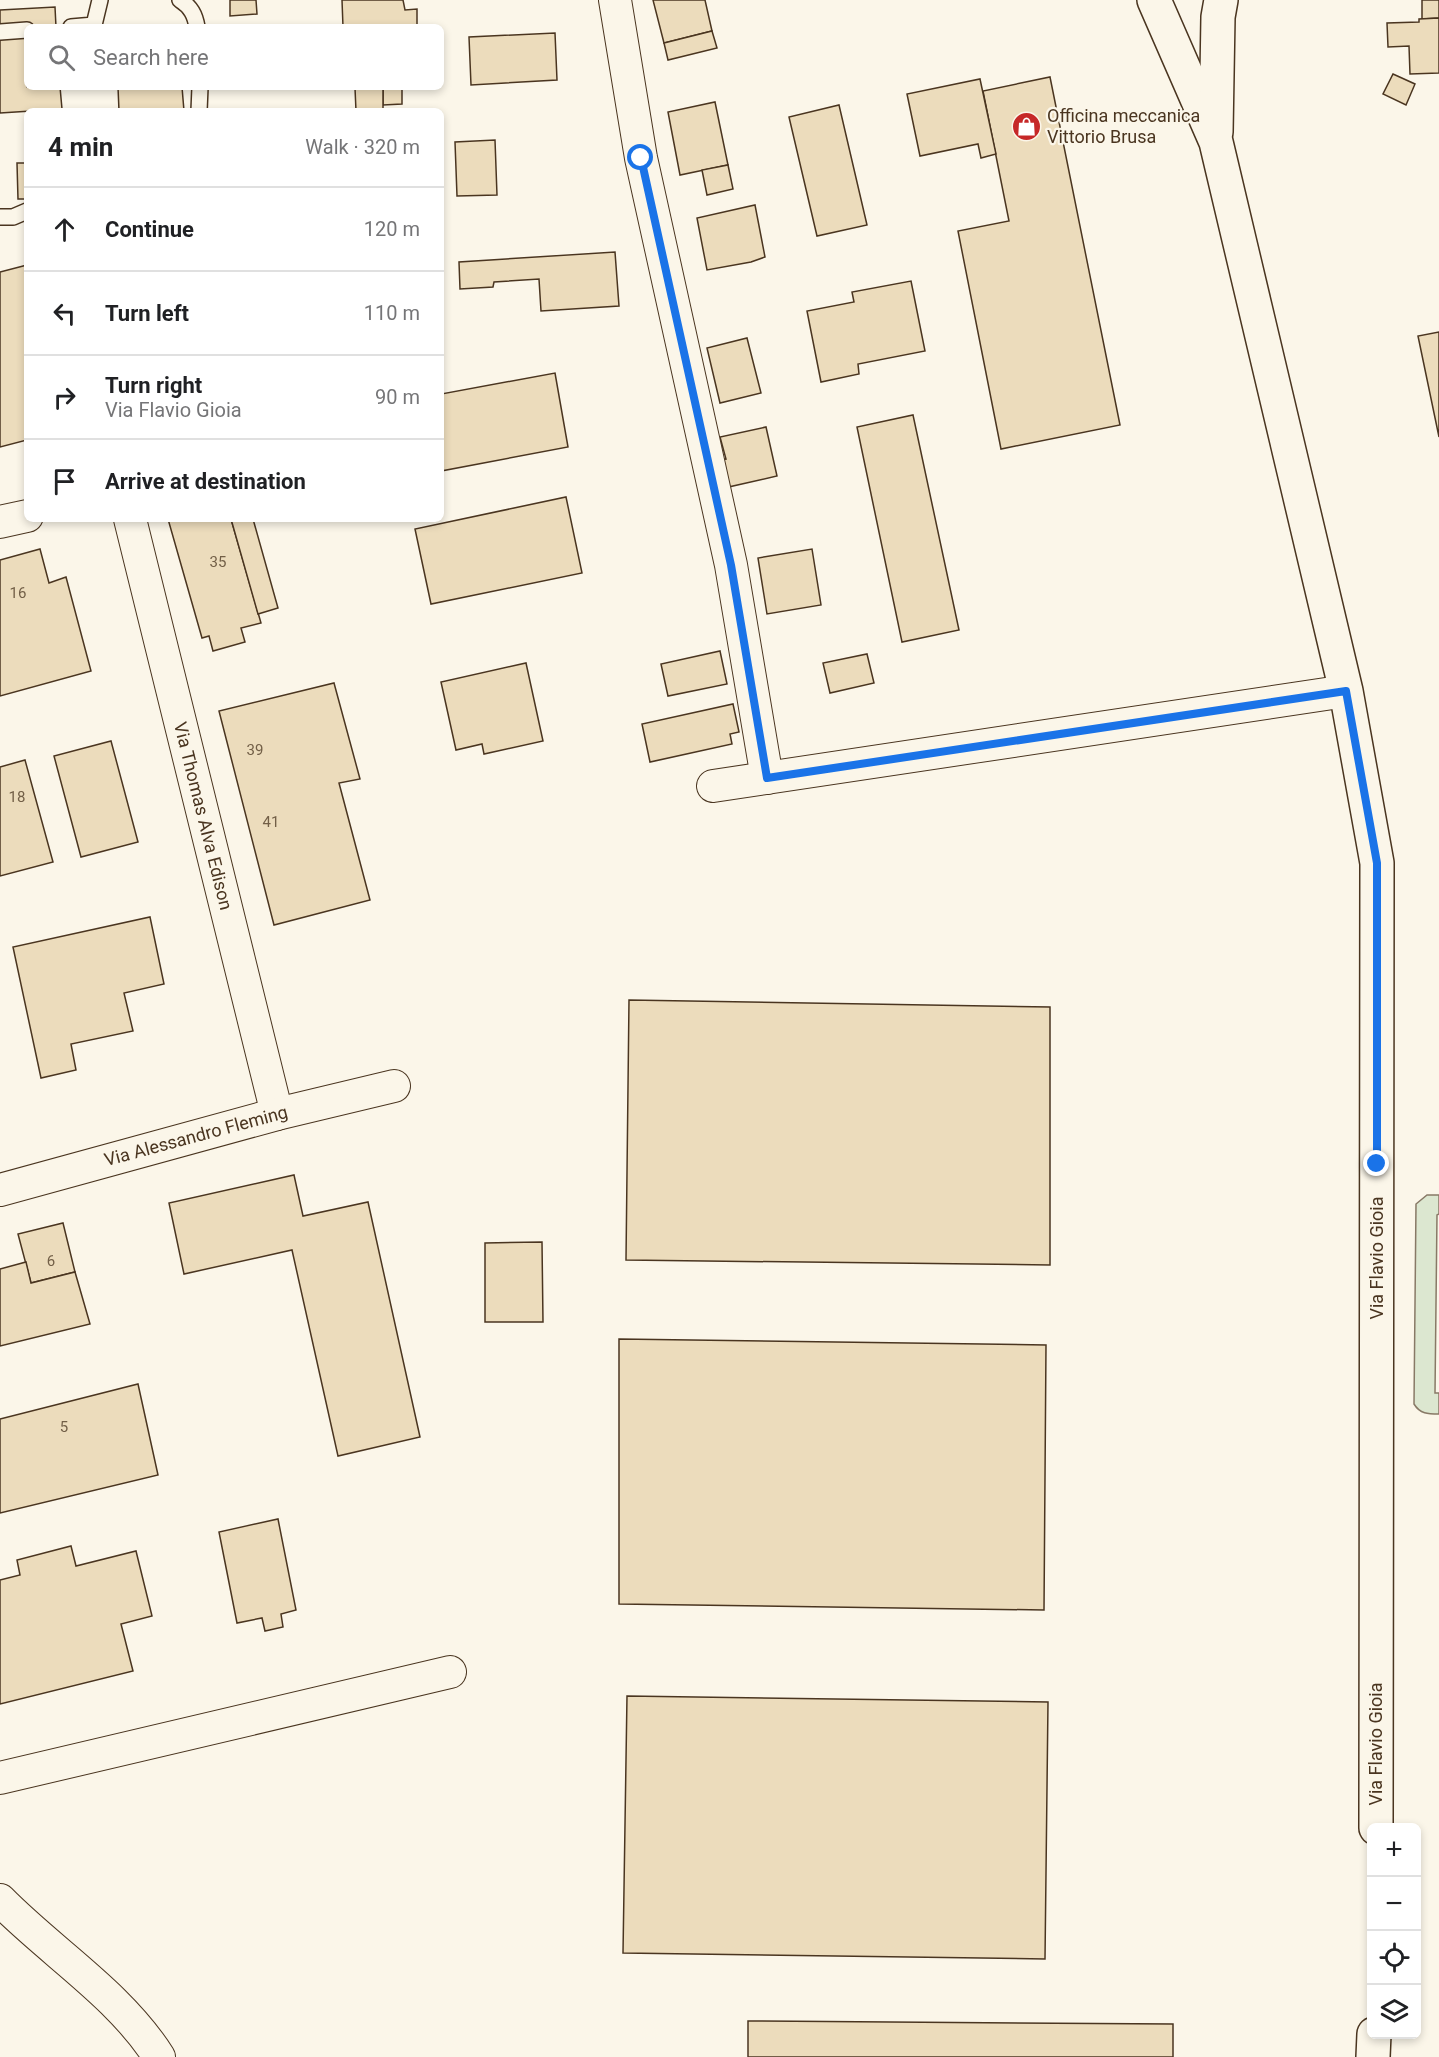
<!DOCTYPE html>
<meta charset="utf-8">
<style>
body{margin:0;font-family:Roboto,sans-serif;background:#f2f2f2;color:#202124}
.controls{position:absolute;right:18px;bottom:18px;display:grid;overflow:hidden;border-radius:9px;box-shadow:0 3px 9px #0003}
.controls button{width:54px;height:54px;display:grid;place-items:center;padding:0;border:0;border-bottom:2px solid #e0e0e0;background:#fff;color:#202124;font:30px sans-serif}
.stop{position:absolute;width:18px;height:18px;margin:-14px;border:4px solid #1a73e8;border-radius:50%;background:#fff}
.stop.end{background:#1a73e8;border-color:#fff;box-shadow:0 2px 6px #0008}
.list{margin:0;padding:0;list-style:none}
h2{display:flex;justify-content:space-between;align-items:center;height:78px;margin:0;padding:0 24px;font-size:26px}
h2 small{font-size:20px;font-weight:400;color:#757577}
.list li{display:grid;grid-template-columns:39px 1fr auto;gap:18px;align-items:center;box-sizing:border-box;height:84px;padding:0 24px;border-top:2px solid #e0e0e0}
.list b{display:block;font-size:22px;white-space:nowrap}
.list p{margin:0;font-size:20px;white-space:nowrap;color:#757577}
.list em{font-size:20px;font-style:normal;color:#757577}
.icon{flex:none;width:33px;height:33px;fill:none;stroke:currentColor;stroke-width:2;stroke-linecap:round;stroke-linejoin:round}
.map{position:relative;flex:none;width:1439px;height:2057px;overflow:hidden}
.search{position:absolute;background:#fff;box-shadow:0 3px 9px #0003;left:24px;top:24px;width:420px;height:66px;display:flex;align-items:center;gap:15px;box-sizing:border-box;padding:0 21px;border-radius:9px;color:#757577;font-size:22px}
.panel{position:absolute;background:#fff;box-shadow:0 3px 9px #0003;left:24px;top:108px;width:420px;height:414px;border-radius:9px}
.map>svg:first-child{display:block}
.green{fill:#dce7d0;stroke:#887966;stroke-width:1.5}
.building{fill:#ecdcbc;stroke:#4a3520;stroke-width:1.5}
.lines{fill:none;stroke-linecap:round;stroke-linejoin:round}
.service-casing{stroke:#4a3520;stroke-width:18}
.minor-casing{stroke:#4a3520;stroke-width:34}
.secondary-casing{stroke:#4a3520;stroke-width:36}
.service{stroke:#fbf6e9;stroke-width:15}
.minor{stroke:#fbf6e9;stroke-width:32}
.secondary{stroke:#fbf6e9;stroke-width:33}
.route{stroke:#1a73e8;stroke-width:8}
.labels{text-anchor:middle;stroke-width:4.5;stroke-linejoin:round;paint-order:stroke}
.number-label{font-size:15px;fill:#725f47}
.poi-label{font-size:18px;fill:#4a3520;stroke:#fbf6e9;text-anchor:start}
.street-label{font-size:18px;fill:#4a3520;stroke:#fbf6e9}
</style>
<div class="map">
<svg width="1439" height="2057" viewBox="0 0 1439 2057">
<rect width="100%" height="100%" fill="#fbf6e9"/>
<path class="green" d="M1427,1195H1439V1214L1437,1215L1435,1393H1439V1414C1428,1414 1420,1414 1414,1404L1416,1204Z"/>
<g class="building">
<path d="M230,0H256L257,14L230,16Z"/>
<path d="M342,0H403L405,10L417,9V26L343,27Z"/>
<path d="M653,0H705L712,31L664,43Z"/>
<path d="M1422,0H1439V18L1422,19Z"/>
<path d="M55,7L56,27H27V87H60L62,109L0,113V10Z"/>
<path d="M1439,18V73L1410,74L1409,46L1388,47L1387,23L1419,22V19Z"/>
<path d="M712,31L717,48L668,60L664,43Z"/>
<path d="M555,33L557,80L471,85L469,37Z"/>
<path d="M1393,74L1415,84L1406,105L1383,94Z"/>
<path d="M1050,77L1120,425L1001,449L958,231L1009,221L983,91Z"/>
<path d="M980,79L996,154L981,158L978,144L920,156L907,94Z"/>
<path d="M118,87H182L184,111H119Z"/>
<path d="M383,87H402V104L383,105Z"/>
<path d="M383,87V111H356L355,88Z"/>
<path d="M715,102L728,165L680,175L668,112Z"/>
<path d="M839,105L867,225L817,236L789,117Z"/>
<path d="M495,140L497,195L457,196L455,142Z"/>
<path d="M17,163H27V199H18Z"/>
<path d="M728,165L733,189L707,195L702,170Z"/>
<path d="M755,205L765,257L751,262L707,270L697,218Z"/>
<path d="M615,252L619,306L541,311L539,279L494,282L493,287L460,289L459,262Z"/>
<path d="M27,265V440L0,447V272Z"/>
<path d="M911,281L925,351L858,364L859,374L821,382L807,311L854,302L852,292Z"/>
<path d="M1439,332V437L1418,336Z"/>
<path d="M747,338L761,393L720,403L707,348Z"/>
<path d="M555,373L568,447L441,471V394Z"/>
<path d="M913,415L959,630L902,642L857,427Z"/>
<path d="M766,427L777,476L724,488L718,460L726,459L720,437Z"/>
<path d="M566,497L582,573L431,604L415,529Z"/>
<path d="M168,519H231L261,623L241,628L245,642L213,651L209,636L202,638Z"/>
<path d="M231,519H253L278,608L258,614Z"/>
<path d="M40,549L49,583L66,577L91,671L0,696V560Z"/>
<path d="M812,549L821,605L767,614L758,558Z"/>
<path d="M720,651L727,684L668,696L661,664Z"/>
<path d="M867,654L874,683L830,693L823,663Z"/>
<path d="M526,663L543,741L484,754L482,744L456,750L441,682Z"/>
<path d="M334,683L360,779L339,783L370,900L274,925L219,711Z"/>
<path d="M733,704L739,732L730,734L732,744L650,762L642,724Z"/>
<path d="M111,741L138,842L81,857L54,756Z"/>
<path d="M25,760L53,862L0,876V767Z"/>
<path d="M150,917L164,984L124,993L133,1031L71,1044L76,1070L41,1078L13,947Z"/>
<path d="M629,1000L1050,1007V1265L626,1260Z"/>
<path d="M294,1175L303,1216L368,1202L420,1437L338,1456L292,1250L184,1274L169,1203Z"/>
<path d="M63,1223L75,1272L31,1283L18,1234Z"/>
<path d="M542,1242L543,1322H485V1243Z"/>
<path d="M26,1262L31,1283L75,1272L90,1324L0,1346V1269Z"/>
<path d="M619,1339L1046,1345L1044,1610L619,1604Z"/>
<path d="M138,1384L158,1475L0,1513V1419Z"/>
<path d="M278,1519L296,1610L281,1614L283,1627L265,1631L262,1618L237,1623L219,1532Z"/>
<path d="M71,1546L76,1566L136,1551L152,1616L121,1624L133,1671L0,1704V1580L20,1575L17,1560Z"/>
<path d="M627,1696L1048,1702L1045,1959L623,1953Z"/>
<path d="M748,2021L1173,2024V2057H748Z"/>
</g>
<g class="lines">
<defs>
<g id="service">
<path d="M180,0C191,7 195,15 197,27"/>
<path d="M71,27L94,25L100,0"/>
<path d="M0,32L27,30"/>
<path d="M199,111L200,87"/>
<path d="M0,217H13L27,211"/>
</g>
<g id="minor">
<path d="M615,0L641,158L731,565L767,778"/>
<path d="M130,519L277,1114"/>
<path d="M0,522L27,516"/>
<path d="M713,786L1346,691"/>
<path d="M0,1190L277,1114L394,1086"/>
<path d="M0,1778L450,1672"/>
<path d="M0,1900C52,1953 119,1994 159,2057"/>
</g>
<g id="secondary">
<path d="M1154,0L1216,142L1346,691L1377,863L1376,1828"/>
<path d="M1216,132L1218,17L1221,0"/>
<path d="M1373,2057L1374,2034"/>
</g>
</defs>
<use href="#service" class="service-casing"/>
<use href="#minor" class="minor-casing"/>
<use href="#secondary" class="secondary-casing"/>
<use href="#service" class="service"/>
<use href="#minor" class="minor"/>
<use href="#secondary" class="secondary"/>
</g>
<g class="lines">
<path class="route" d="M641,158L731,565L767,778L1346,691L1377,863V1164"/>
</g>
<defs>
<symbol id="shop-disc" viewBox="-11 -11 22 22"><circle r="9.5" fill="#c62828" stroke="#fbf6e9"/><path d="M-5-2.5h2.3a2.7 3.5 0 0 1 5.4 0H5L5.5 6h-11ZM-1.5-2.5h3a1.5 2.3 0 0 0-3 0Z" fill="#fff"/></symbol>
</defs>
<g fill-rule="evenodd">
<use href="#shop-disc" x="1010" y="110" width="33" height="33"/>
</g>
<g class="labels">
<g class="number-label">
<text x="218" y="567">35</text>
<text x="18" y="598">16</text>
<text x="255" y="755">39</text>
<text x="17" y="802">18</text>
<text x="271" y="827">41</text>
<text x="51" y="1266">6</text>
<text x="64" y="1432">5</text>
</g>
<g class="poi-label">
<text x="1047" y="122">Officina meccanica<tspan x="1047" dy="21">Vittorio Brusa</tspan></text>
</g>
<g class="street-label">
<text transform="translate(203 816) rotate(76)" y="6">Via Thomas Alva Edison</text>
<text transform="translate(196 1136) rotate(-15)" y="6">Via Alessandro Fleming</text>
<text transform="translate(1377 1258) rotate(-90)" y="6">Via Flavio Gioia</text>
<text transform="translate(1376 1744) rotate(-90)" y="6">Via Flavio Gioia</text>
</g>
</g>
</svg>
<div class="controls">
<button>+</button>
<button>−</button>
<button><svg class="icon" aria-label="locate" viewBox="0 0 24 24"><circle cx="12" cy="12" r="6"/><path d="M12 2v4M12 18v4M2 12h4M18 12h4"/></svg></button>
<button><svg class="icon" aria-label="layers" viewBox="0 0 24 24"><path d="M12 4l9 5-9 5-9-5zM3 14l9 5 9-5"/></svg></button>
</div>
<div class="stop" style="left:641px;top:158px"></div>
<div class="stop end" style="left:1377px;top:1164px"></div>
<div class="search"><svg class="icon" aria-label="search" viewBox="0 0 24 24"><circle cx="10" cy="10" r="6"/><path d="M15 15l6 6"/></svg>Search here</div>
<section class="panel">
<h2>4 min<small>Walk · 320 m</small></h2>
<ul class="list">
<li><svg class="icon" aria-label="ahead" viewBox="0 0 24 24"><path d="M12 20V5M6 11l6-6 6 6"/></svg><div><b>Continue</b></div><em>120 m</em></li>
<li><svg class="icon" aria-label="left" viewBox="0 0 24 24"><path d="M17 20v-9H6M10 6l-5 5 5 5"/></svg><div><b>Turn left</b></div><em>110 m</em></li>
<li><svg class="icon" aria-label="right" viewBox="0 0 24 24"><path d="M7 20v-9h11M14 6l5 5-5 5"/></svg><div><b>Turn right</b><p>Via Flavio Gioia</p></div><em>90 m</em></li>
<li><svg class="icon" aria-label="arrive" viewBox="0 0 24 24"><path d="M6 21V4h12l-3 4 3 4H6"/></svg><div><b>Arrive at destination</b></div></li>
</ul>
</section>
</div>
